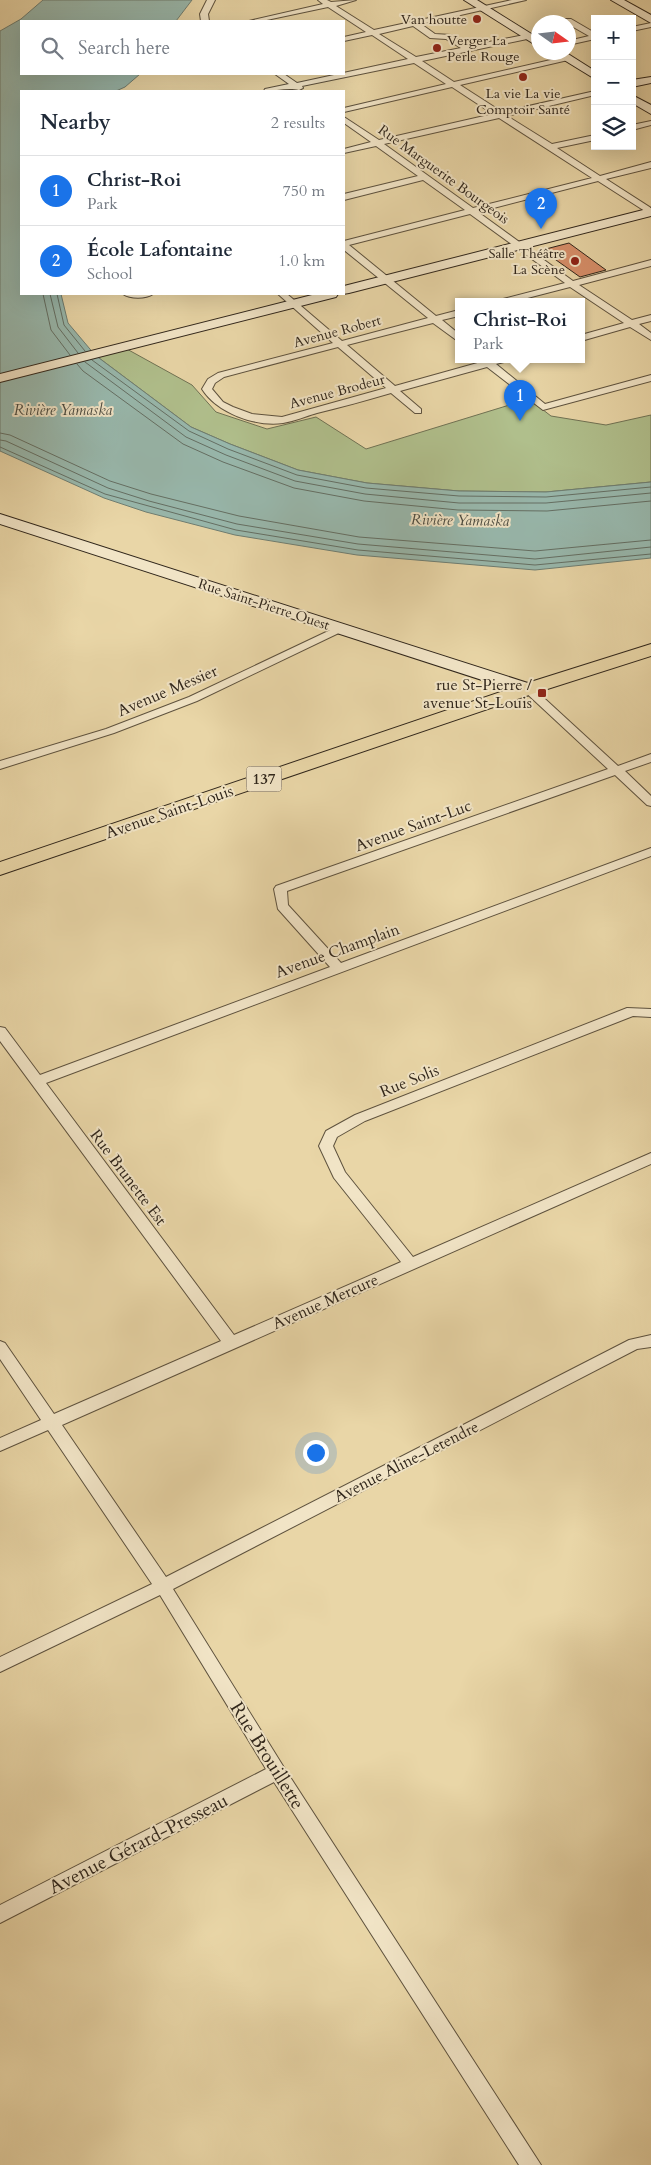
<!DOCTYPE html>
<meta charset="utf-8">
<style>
body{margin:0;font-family:Cardo,serif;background:#f2f2f3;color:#1f2937}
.controls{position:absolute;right:15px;top:15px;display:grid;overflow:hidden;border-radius:0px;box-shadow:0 5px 20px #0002}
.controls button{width:45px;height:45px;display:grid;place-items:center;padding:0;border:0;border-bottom:1px solid #e0e1e3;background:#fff;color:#1f2937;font:25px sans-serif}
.compass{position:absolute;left:531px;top:15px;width:45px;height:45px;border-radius:50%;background:#fff;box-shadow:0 5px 20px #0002;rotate:104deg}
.you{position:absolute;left:315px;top:1452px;width:18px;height:18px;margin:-12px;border:4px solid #fff;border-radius:50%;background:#1a73e8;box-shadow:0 0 0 8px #1a73e833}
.badge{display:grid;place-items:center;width:32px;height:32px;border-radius:50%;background:#1a73e8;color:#fff;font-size:16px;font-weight:700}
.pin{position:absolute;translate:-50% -41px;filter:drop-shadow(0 1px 2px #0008)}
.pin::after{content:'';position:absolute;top:26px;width:18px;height:15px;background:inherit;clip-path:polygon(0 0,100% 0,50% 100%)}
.popup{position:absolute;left:455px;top:298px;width:130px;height:65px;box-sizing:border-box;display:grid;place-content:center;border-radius:0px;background:#fff;filter:drop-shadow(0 1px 4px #0005);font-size:16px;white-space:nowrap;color:#747a83}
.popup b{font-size:19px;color:#1f2937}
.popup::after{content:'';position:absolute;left:50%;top:100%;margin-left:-10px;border:10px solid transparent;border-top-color:#fff}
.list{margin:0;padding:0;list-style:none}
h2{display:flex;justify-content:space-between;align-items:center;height:65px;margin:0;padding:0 20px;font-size:21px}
h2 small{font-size:16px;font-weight:400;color:#747a83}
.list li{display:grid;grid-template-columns:32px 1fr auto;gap:15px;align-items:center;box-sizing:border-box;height:70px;padding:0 20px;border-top:1px solid #e0e1e3}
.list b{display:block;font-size:19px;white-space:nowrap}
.list p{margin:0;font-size:16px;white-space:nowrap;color:#747a83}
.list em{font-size:16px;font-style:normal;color:#747a83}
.icon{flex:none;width:28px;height:28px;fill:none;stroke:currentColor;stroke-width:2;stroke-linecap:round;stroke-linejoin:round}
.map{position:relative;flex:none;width:651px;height:2165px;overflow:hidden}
.search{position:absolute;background:#fff;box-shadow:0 5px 20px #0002;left:20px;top:20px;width:325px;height:55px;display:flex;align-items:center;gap:12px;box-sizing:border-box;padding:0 18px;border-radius:0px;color:#747a83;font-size:19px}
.panel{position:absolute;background:#fff;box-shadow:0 5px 20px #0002;left:20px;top:90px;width:325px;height:205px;border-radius:0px}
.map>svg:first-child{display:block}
.green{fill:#b0bf8c;stroke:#707254}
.water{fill:#98b8ad;stroke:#6e7e73}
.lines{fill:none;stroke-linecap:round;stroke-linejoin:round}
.shore{stroke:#646f64;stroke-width:1}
.building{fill:#d78f6a;stroke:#30261b}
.street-casing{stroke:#5e523e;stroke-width:2}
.secondary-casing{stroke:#30261b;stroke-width:2}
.primary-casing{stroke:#30261b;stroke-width:2}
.street{fill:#f1e4c6;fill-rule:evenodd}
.secondary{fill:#f1e4c6;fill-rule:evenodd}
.primary{fill:#e9d6a7;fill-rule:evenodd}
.poi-dot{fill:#8f2418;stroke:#f1e4c6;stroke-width:2}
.labels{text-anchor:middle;stroke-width:4;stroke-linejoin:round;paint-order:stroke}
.far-poi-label{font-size:14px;fill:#30261b;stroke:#f1e4c6;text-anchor:end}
.far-street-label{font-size:14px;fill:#30261b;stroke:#f1e4c6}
.far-water-label{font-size:15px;font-style:italic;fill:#4a4a40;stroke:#f1e4c6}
.shield{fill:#f1e4c6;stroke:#6a5f4e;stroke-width:1}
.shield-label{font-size:15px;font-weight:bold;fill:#30261b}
.poi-label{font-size:16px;fill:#30261b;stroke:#f1e4c6;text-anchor:end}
.street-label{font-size:16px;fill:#30261b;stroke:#f1e4c6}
.near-street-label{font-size:19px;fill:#30261b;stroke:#f1e4c6}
</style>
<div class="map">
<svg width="651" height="2165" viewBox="0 0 651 2165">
<rect width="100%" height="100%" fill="#e9d6a7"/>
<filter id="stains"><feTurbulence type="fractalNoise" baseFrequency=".004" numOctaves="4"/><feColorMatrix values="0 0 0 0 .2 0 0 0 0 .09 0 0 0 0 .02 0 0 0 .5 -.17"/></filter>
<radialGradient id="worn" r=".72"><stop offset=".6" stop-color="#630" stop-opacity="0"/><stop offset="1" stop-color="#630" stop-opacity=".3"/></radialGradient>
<path class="green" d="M125,348L192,385L216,412L267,429L316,417L366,449L529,399L551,416L606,425L651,415V482L546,492L459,491L367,483L298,470L230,444L191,427L95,355Z"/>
<path class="water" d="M43,0H192L176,21H21V74H140L125,87L116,91H21V294H61L68,323L95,355L191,427L230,444L298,470L367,483L459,491L546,492L651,482V558L535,570L357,555L235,535L146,512L104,498L0,451V31L21,19Z"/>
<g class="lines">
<g class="shore">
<path d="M43,294L51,330L70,355"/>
<path d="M50,294L58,327L78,353"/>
<path d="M57,294L64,325L85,351"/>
<path d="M92,360L189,431L228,449L297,475L366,488L459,496L546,497L651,487"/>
<path d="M85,362L186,437L226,455L295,481L365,494L459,503H546L651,493"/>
<path d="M77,364L83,371L183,444L223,462L294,488L364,501L458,510L547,511L651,501"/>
<path d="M0,433L10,435L110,481L151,494L239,516L359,537L535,551L651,540"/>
<path d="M0,440L6,441L108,488L149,501L237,524L358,544L535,559L651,547"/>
<path d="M0,447L105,494L236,530L358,550L535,565L651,554"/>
</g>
</g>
<path class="building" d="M569,243L606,270L580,277L542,250Z"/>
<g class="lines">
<defs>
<g id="street">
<path d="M207,0H215L208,14L209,21H201L200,14Z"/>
<path d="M318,0H327L331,2L356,0L336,6L374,30L512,0H526L421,24L435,34L451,35L469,46L529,34L533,36L532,38L422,61L454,82L568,56V60L460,85L502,112L595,91V95L507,116L552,144L595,135V140L557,148L600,176L651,162V168L606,179L651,208V215L598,181L478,212L573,281L651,260V266L579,285L632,320L651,315V321L639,324L651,333V340L630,327L581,341V335L624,323L570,287L512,302H498L499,300L565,283L470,214L349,245L436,316L459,310V316L442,320L459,334V342L433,323L347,345L395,386L481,362L479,360H506L504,362L496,364L545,404L651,375V381L543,410L487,367L400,391L421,409V413H415L391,393C367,400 342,407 317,413C306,416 295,421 283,423C256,427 217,413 202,389L208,379L218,373L333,343L278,294H287L342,341L428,318L344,250V241L465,210L423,180L344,200V194L418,176L376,146L344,153V149L371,142L344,123V117L379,140L493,114L452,87L344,112V108L446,84L414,63L302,86L303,88L299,90C289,87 275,91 264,91L265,89L289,84L275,74H284L297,83L408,59L372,35L344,41V37L366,32L328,7L262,21H249L323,4ZM413,26L430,38L446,39L461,48L416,57L379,34ZM499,118L592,178L473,208L384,144ZM338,347L386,388L282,417L252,414L233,407L223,402L212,389L215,383L224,377Z"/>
<path d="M565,19H571L595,33V39L568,45V41L589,36L568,24V22H565Z"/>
<path d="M651,23V27L632,31V27Z"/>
<path d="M651,121V125L632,130V125Z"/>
<path d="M123,294H153C146,299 130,299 123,294Z"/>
<path d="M341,625L347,628L345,630L197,701L114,733L0,769V761L106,729L189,697Z"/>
<path d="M528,686L532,687L618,766L651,754V762L625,771L651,796V806L647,805L615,775L287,891L288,905L341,963L651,848V856L46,1083L234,1335L401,1262L334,1178L319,1146L326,1131L355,1115L627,1008L651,1009V1017L633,1016L365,1121L337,1137L333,1146L345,1172L413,1257L651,1153V1164L62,1425L166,1577L629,1340L651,1335V1347L637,1349L173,1589L283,1766L541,2165H519L274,1782L0,1923V1905L266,1769L160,1595L0,1672V1657L152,1584L48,1430L0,1451V1438L41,1420L0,1359V1341L5,1343L54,1414L221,1341L0,1041V1027L5,1028L40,1075L330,967L278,909L274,889L276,886L608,769L524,691L522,689Z"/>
</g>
<g id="secondary">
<path d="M464,0H477L538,38V45L534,44Z"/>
<path d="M611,0H624L651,15V23Z"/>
<path d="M551,52H565L595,71V79Z"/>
<path d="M651,77V83L632,87V80Z"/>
<path d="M632,95L651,105V114L632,103Z"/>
<path d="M651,208V216L349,293L343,294L344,286Z"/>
<path d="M316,294H338L336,297L0,382V374Z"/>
<path d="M0,514L534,685L536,689L534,693H522L0,524Z"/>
</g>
<path id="primary" d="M651,644V656L535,693L0,875V862L521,685Z"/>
</defs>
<use href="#street" class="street-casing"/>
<use href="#secondary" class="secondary-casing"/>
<use href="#primary" class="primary-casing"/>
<use href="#street" class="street"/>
<use href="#secondary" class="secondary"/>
<use href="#primary" class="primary"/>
</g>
<g class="poi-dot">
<circle cx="477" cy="19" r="5"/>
<circle cx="437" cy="48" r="5"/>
<circle cx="523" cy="77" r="5"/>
<circle cx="575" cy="261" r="5"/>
<rect x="537" y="688" width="10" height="10" rx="2.5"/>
</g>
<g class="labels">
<g class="far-poi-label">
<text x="467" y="24">Van houtte</text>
<text x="447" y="45" text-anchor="start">Verger La<tspan x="447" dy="16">Perle Rouge</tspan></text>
<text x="523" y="98" text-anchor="middle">La vie La vie<tspan x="523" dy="16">Comptoir Santé</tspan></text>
<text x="565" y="258">Salle Théâtre<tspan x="565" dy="16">La Scène</tspan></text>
</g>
<g class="far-street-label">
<text transform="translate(444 174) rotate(36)" y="5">Rue Marguerite Bourgeois</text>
<text transform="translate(337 331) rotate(-15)" y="5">Avenue Robert</text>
<text transform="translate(337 391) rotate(-15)" y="5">Avenue Brodeur</text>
<text transform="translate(264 604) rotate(18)" y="5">Rue Saint-Pierre Ouest</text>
</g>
<g class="far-water-label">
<text x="63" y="415">Rivière Yamaska</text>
<text transform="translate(460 520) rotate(1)" y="5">Rivière Yamaska</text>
</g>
<rect class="shield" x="246.5" y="766.5" width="35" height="25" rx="4"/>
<g class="shield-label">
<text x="264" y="784">137</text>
</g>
<g class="poi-label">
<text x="532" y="690">rue St-Pierre /<tspan x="532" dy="18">avenue St-Louis</tspan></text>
</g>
<g class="street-label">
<text transform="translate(167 690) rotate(-23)" y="6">Avenue Messier</text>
<text transform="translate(169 811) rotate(-19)" y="6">Avenue Saint-Louis</text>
<text transform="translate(413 825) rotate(-20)" y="6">Avenue Saint-Luc</text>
<text transform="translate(337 950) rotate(-20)" y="6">Avenue Champlain</text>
<text transform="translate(409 1080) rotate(-22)" y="6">Rue Solis</text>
<text transform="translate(129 1177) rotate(53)" y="6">Rue Brunette Est</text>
<text transform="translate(325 1301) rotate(-24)" y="6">Avenue Mercure</text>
<text transform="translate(406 1461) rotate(-27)" y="6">Avenue Aline-Letendre</text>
</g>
<g class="near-street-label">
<text transform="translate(268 1755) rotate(58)" y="7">Rue Brouillette</text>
<text transform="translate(138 1843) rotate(-27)" y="7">Avenue Gérard-Presseau</text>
</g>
</g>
<rect width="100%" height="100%" filter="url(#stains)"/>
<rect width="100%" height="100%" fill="url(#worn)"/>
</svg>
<div class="controls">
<button>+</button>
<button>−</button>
<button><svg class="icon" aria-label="layers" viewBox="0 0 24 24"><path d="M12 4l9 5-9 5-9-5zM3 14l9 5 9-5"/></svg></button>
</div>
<svg class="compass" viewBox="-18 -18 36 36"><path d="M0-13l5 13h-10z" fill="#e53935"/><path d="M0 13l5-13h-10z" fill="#747a83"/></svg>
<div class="you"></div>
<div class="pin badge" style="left:520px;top:421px">1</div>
<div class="popup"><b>Christ-Roi</b>Park</div>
<div class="pin badge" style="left:541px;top:229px">2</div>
<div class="search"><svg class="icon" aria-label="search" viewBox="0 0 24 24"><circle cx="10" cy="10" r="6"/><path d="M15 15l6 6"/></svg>Search here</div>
<section class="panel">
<h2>Nearby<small>2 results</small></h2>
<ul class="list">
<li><span class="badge">1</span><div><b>Christ-Roi</b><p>Park</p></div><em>750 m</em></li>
<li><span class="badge">2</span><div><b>École Lafontaine</b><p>School</p></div><em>1.0 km</em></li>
</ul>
</section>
</div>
